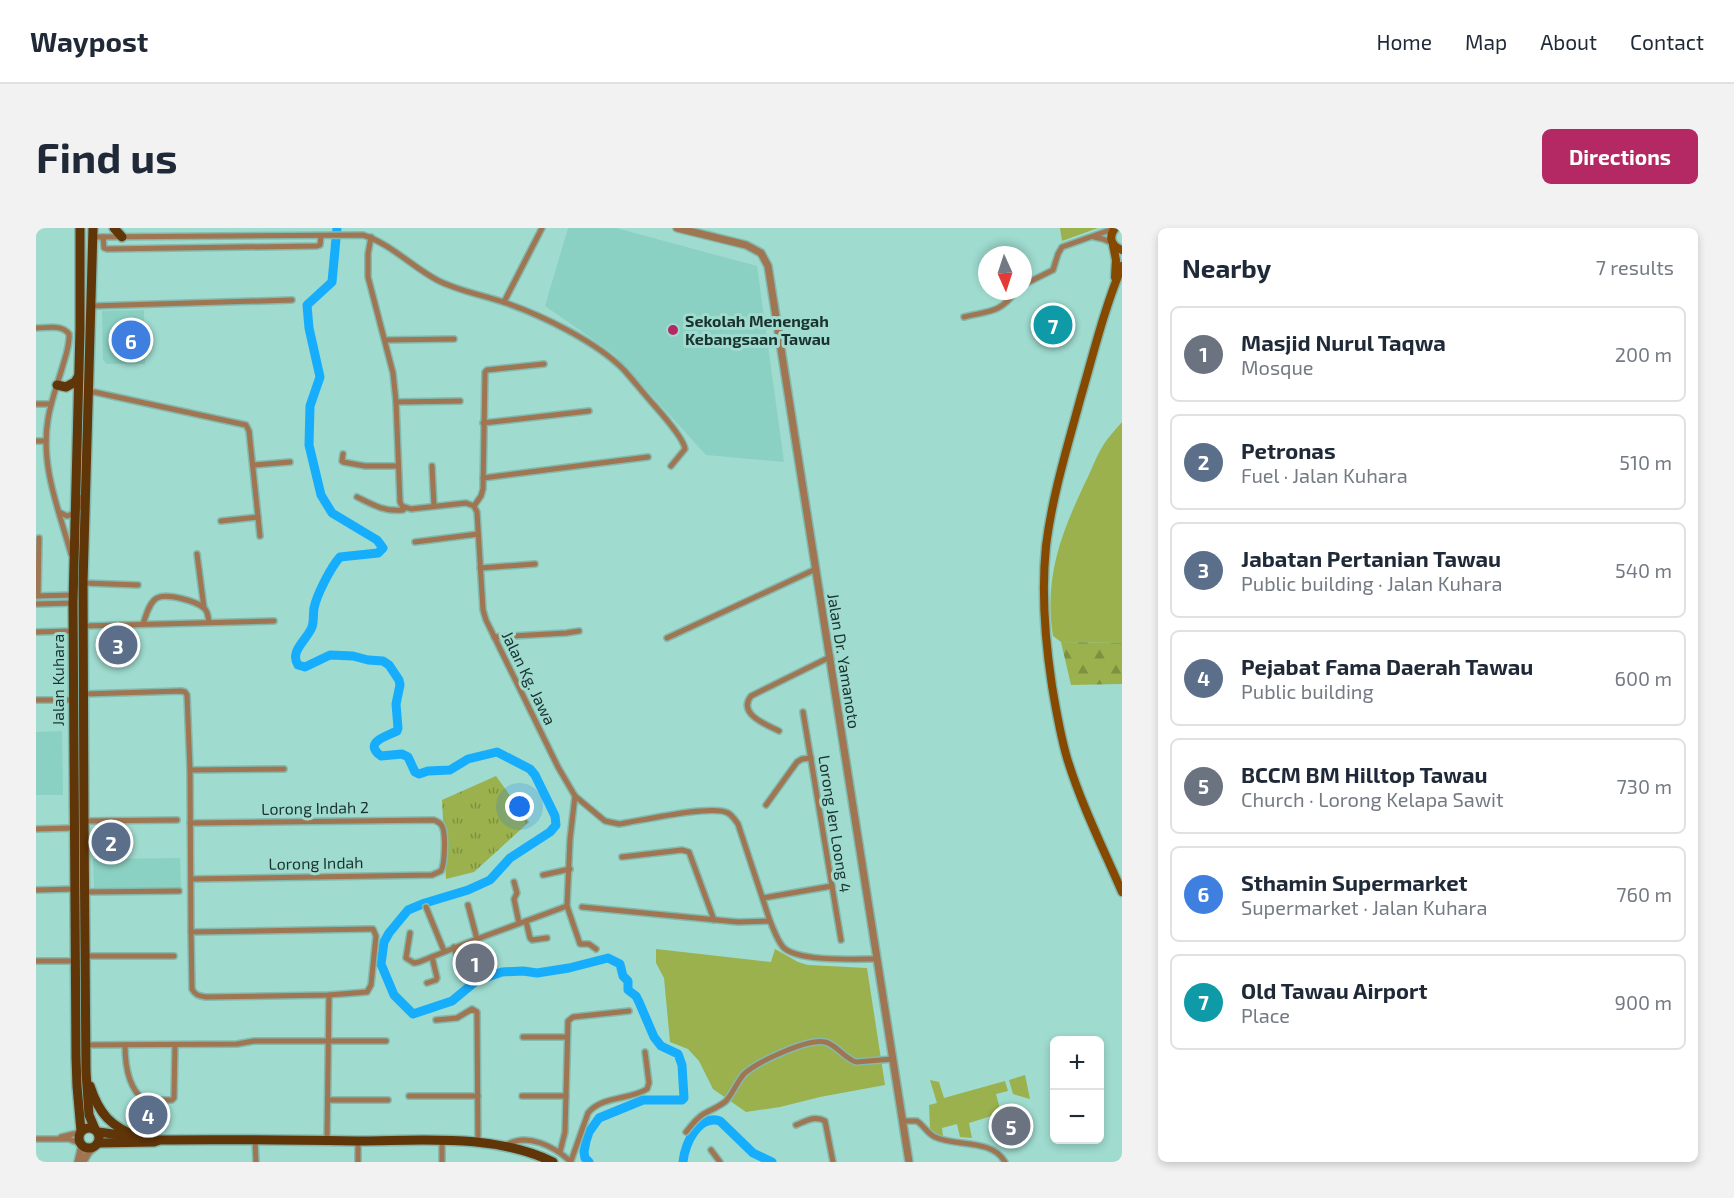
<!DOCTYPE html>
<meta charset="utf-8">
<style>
body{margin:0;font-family:"Exo 2",sans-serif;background:#f2f2f3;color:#1f2937}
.controls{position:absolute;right:18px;bottom:18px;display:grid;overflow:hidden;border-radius:9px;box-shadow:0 3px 9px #0003}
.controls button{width:54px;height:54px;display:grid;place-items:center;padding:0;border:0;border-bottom:2px solid #e0e1e3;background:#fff;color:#1f2937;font:30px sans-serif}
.compass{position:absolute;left:942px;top:18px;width:54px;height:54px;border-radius:50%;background:#fff;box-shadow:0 3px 9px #0003;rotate:177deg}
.you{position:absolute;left:484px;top:579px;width:21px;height:21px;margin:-15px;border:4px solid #fff;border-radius:50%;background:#1a73e8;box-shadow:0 0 0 9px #1a73e833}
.badge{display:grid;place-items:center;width:39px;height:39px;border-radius:50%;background:#b42963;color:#fff;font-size:20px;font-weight:700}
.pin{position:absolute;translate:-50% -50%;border:3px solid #fff;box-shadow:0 2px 6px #0006}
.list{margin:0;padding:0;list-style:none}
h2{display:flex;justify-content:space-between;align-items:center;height:78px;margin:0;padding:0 24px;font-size:26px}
h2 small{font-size:20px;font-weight:400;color:#747a83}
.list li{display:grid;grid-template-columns:39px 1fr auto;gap:18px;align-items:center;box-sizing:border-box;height:96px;margin:0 12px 12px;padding:0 12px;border:2px solid #e0e1e3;border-radius:9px}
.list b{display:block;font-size:22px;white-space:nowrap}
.list p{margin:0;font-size:20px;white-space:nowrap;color:#747a83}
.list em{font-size:20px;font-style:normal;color:#747a83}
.map{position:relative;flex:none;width:1086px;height:934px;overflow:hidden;border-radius:9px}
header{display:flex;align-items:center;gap:36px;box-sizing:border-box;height:84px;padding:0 30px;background:#fff;border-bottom:2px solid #e0e1e3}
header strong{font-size:28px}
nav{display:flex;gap:33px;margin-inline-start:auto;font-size:21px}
.intro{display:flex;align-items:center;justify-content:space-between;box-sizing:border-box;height:144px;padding:0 36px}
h1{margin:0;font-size:42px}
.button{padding:15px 27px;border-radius:9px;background:#b42963;color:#fff;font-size:21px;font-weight:700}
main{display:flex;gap:36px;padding:0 36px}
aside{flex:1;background:#fff;border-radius:9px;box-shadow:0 3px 9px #0003}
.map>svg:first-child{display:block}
.built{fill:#8bd1c3}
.green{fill:#9ab14d}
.forest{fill:url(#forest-firs)}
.park{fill:url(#park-tufts)}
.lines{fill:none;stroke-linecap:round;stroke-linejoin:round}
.river{stroke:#16adfd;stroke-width:9}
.minor-casing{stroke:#84b9af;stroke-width:8}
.tertiary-casing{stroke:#84b9af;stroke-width:10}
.secondary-casing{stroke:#84b9af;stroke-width:11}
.primary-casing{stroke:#84b9af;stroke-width:12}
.minor{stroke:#a07552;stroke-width:5}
.tertiary{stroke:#a07552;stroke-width:7}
.secondary{stroke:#864900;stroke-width:8}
.primary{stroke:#603508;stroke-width:9}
.poi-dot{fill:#b42963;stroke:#9fdbcf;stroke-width:2}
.labels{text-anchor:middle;stroke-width:6;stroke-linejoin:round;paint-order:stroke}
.poi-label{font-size:16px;font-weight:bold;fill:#1a332e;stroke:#9fdbcf;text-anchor:start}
.street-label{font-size:16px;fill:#1a332e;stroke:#9fdbcf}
</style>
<header>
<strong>Waypost</strong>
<nav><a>Home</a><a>Map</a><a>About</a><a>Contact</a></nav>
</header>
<div class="intro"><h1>Find us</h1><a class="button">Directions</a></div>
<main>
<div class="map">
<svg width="1086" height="934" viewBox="0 0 1086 934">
<defs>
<pattern id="forest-firs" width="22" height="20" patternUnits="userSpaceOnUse" patternTransform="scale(1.5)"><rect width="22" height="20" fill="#9ab14d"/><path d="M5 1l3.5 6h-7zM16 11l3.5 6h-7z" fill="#7d9140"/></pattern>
<pattern id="park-tufts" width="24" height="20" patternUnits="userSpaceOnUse" patternTransform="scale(1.5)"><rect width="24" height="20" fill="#9ab14d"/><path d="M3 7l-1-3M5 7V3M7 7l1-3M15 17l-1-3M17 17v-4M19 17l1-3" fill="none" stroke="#7d9140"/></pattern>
</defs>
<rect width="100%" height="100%" fill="#9fdbcf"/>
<g class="built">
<path d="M532,0H580L721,38L748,234L670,227L578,126L509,78Z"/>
<path d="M108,82L109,136H71L67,132L66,83Z"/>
<path d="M26,503L27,567H0V504Z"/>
<path d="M144,630L145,660L58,661L57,631Z"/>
</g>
<g class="green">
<path d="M1086,194V415L1025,414L1017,408C1008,351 1024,308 1048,257C1055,244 1060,228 1068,216C1073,208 1080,201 1086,194Z"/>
<path d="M620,721L735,734L739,721L762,734L772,737L831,740L849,857L784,869L744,879L710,884L677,861L663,833L652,821L634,814L628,750L620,735Z"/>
<path d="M989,847L994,871L977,866L973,852Z"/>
<path d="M894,852L903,854L908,870L969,853L972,863L960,866L965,885L933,895L936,910L924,909L921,896L906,900L907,908L902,907L894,901L893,877L901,875Z"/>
</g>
<path class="forest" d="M1025,414L1086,415V456L1035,457Z"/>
<g class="park">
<path d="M1024,0H1062L1026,13Z"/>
<path d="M460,548L493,594L438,644L410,651L406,572Z"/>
</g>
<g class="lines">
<g class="river">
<path d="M301,0L296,54L271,77L273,100L284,149L274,178L273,217L285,267L296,285L341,312L347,320L342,325L304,329C295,339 281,366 278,380C277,386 278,393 276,399C271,412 253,423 262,437L269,439L294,427L317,428L332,432L347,433L353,437L363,452L364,457L360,476L362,500L361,503C352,508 326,514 345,528L366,526L372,529L379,544L383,546L392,543L414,542L432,531L461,524L494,541L499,547L519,588L520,597L514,604L474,630L454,652L432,662L389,675L372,682L353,705L348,714L345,736L358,767L377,786L416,773L440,753L466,744L487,743L501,745L533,740L572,730L584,736L587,748L592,753V762L600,768L603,774L618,809L625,818L642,826L646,837L648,870L646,872H607L563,890L553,904L550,913L548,924L549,930L553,934"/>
<path d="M647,934C649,916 662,886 684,893L717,925L736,934"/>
</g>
<defs>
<g id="minor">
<path d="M57,9L327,7C355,16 375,38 401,52C422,63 447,67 470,75C507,88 561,114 588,142C598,153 608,166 618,177C626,186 648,211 649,221L635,238"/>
<path d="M67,9L68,20L71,21L281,18L284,17L285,8"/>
<path d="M335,9L332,26V49L357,145L360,174L364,274L366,278L375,281L430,275L438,278L441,284L447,382L450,392L522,539L539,568L569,593L583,596C604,593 676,576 692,585C697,588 699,592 702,596L734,693C738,702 741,712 747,719C761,734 820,731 841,731"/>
<path d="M1058,9L1067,11L1076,15"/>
<path d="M987,57L1017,42L1022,26L1026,19L1077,1"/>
<path d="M468,74L506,0"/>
<path d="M55,78L256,72"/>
<path d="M928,89C952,83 965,85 980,63"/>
<path d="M0,100C11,100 26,96 33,106C34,116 30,127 27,137C22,155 15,172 12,191C4,238 23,282 35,326"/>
<path d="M349,112L418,111"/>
<path d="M52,168L58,164L67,166L210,197L213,203L224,308"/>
<path d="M360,174L424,173"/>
<path d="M0,176H15"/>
<path d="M447,195L553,183"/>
<path d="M0,213H10"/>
<path d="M307,226L306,233L307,234L329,238H362"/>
<path d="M217,237L254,234"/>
<path d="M396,238L398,278"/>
<path d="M447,250L612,229"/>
<path d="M321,269C337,277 349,284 367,282L369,280"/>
<path d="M438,278L445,268L447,261L449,144L451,142L508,136"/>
<path d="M23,284L31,288C42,285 44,279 46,269"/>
<path d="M185,293L222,289"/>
<path d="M379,314L442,306"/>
<path d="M161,326L168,380"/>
<path d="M444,340L499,336"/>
<path d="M47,355L102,357"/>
<path d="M0,368L37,367"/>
<path d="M2,368L3,310"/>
<path d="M0,376L37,375"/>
<path d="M107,396C110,388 113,374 121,370C131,365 160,373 168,380C172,383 172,389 173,394"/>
<path d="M47,398L238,393"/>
<path d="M0,404L37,403"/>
<path d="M458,409L530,405L543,403"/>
<path d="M631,410L780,341"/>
<path d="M48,466L145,463L149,464L151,467L154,542L155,704"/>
<path d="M0,472H37"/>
<path d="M767,484L805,712"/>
<path d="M743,503C731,497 701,486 715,468L794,429"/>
<path d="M154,542L248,541"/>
<path d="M539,568L534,611L531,678L544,716H553L560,721"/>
<path d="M730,577L761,534L766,531L775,530"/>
<path d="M48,593L141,592"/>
<path d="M154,595L398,592C402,594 404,594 406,598C410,605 409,636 405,643L396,647L155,651"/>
<path d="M0,601L38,600"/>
<path d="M586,629L646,622L653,624L678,692"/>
<path d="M507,647L534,641"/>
<path d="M478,654L481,665L478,671L483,695"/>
<path d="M0,662L38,661"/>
<path d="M48,664L143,663"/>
<path d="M727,670L796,658"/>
<path d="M432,677L441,711"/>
<path d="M390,679L408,723"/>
<path d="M546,679L702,694L734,693"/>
<path d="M490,693L494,710L496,712L511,710"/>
<path d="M333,701H337L340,708L335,757L331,764L293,767L170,769C163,768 159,767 156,761L155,704Z"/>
<path d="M374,705L370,730L378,735L383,734L441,711L531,678"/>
<path d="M418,719L428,750"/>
<path d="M48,728H138"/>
<path d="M0,733H39"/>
<path d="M391,755L400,752L401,750L396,729"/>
<path d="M400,792L421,790L436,781L441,784L442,914"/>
<path d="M487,809H531"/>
<path d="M49,817L201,816L218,813H350"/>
<path d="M89,817C89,836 92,860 108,872H136L138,870L139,817"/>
<path d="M373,868H442"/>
<path d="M486,868H530"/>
<path d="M292,872H352"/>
<path d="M867,893H881C888,898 892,906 899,909C920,919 955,910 969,934"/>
<path d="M760,897C770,893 779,887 789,893L797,934"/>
<path d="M650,904C655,898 659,892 666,887C674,882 683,879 690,873C697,865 701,854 708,846C721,834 772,810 789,814C801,817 808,830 820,834L857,831"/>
<path d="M25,909L45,904"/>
<path d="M0,911H33L45,916"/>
<path d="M291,912L293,767"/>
<path d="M219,913L220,934"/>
<path d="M469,918C490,903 519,919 535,934"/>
<path d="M675,922L684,934"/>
<path d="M524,924L529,904L532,793L537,789L593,783"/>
<path d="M535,933L552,885C565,868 594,872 611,861L613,855L609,824"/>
<path d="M322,934V913"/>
<path d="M406,934V913"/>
</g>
<g id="tertiary">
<path d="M641,0L710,17L725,25L732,38L873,934"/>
<path d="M42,934L46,917"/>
<path d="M47,934L52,925L59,918"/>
</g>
<g id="secondary">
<path d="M1079,0C1072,9 1075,18 1086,22"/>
<path d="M1077,17L1080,32L1079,49"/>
<path d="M1086,38C1068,81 1057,127 1044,172C1031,220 1016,269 1010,318C1005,366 1009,412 1016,458C1020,482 1024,506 1031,530C1045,576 1067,620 1086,664"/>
</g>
<g id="primary">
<path d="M44,0V101L37,375L40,830L41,858L45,903"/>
<path d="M57,0L47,355L48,593L50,844L53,887L59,901"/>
<path d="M78,0L86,9"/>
<path d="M21,157L30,159L39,154L42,149"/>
<path d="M54,858C63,886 75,899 103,909"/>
<circle cx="53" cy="910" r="10"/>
<path d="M62,904L92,908"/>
<path d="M62,915L118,914L124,912C189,911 255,912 320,913C385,913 457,905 517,934"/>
</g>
</defs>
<use href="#minor" class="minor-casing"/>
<use href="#tertiary" class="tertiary-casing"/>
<use href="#secondary" class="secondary-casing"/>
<use href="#primary" class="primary-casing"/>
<use href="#minor" class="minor"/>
<use href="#tertiary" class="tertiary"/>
<use href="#secondary" class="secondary"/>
<use href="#primary" class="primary"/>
</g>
<circle class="poi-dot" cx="637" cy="102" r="6"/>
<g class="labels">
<g class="poi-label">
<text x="649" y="99">Sekolah Menengah<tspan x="649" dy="18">Kebangsaan Tawau</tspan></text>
</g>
<g class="street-label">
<text transform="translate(808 433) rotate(81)" y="6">Jalan Dr. Yamanoto</text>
<text transform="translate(493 450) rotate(64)" y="6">Jalan Kg. Jawa</text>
<text transform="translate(22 452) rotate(-90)" y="6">Jalan Kuhara</text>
<text transform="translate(279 580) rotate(-1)" y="6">Lorong Indah 2</text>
<text transform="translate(799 596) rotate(81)" y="6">Lorong Jen Loong 4</text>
<text transform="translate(280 635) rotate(-1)" y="6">Lorong Indah</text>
</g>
</g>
</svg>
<div class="controls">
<button>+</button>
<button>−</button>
</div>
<svg class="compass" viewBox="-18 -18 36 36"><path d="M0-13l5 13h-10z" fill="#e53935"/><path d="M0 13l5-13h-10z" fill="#747a83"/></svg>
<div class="you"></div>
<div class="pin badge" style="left:439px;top:735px;background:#6b7280">1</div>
<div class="pin badge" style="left:75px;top:614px;background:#5c6f8a">2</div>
<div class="pin badge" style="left:82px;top:417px;background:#5c6f8a">3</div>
<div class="pin badge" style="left:112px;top:887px;background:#5c6f8a">4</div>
<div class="pin badge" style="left:975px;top:898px;background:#6b7280">5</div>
<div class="pin badge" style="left:95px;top:112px;background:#3f7fe0">6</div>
<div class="pin badge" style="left:1017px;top:97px;background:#0f9aa8">7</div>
</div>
<aside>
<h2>Nearby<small>7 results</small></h2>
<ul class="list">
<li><span class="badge" style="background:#6b7280">1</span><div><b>Masjid Nurul Taqwa</b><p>Mosque</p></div><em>200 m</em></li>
<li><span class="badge" style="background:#5c6f8a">2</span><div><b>Petronas</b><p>Fuel · Jalan Kuhara</p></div><em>510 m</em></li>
<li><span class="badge" style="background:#5c6f8a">3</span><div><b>Jabatan Pertanian Tawau</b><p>Public building · Jalan Kuhara</p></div><em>540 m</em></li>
<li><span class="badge" style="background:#5c6f8a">4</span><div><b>Pejabat Fama Daerah Tawau</b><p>Public building</p></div><em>600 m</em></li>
<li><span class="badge" style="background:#6b7280">5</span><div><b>BCCM BM Hilltop Tawau</b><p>Church · Lorong Kelapa Sawit</p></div><em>730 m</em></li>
<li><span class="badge" style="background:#3f7fe0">6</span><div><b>Sthamin Supermarket</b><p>Supermarket · Jalan Kuhara</p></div><em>760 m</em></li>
<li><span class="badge" style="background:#0f9aa8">7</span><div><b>Old Tawau Airport</b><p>Place</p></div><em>900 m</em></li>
</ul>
</aside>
</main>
